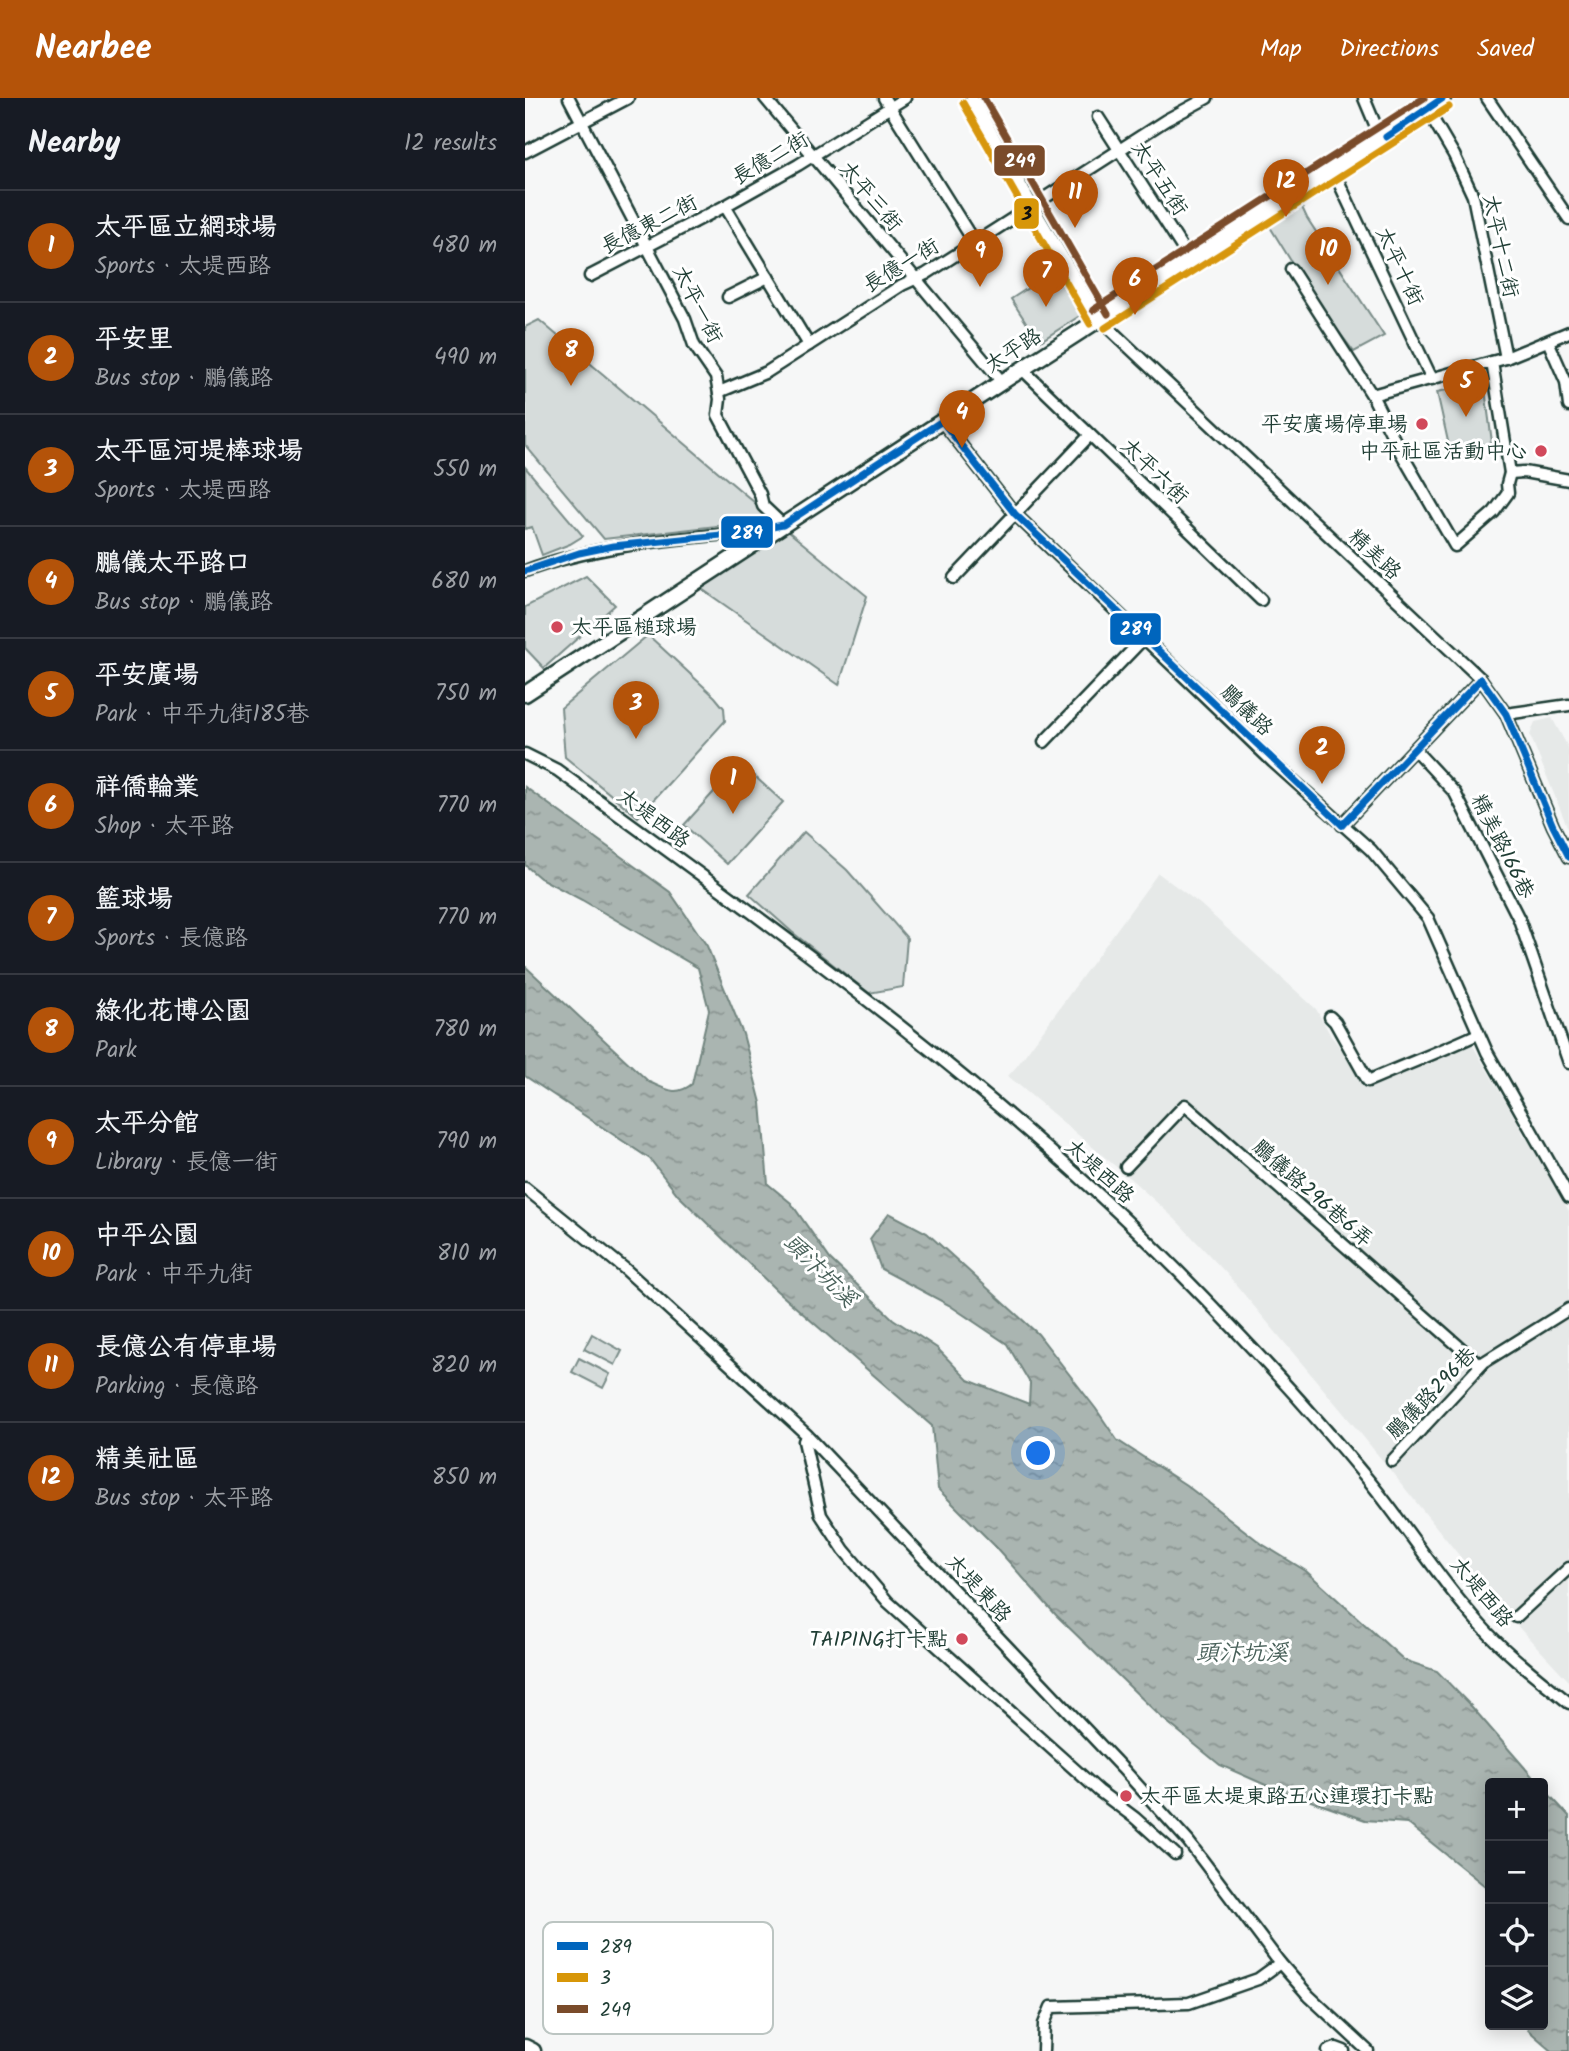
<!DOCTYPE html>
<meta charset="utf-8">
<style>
body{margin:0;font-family:Kalam,"LXGW WenKai TC",sans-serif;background:#242831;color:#f1f3f6}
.controls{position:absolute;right:21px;bottom:21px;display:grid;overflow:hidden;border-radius:7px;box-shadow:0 4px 18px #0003}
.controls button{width:63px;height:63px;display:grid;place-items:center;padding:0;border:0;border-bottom:2px solid #363941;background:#171b24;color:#f1f3f6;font:35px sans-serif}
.you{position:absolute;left:514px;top:1356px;width:24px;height:24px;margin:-18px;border:5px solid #fff;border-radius:50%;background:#1a73e8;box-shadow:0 0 0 10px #1a73e833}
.badge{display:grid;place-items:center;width:46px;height:46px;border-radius:50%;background:#b45309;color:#fff;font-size:23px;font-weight:700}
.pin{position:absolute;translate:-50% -58px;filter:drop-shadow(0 2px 4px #0008)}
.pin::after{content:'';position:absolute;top:37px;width:24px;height:21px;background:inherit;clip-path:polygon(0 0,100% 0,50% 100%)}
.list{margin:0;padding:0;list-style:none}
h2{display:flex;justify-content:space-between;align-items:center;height:91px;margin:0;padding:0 28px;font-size:30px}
h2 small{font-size:23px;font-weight:400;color:#9ea1a6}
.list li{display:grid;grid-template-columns:46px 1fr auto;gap:21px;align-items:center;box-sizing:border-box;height:112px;padding:0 28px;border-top:2px solid #363941}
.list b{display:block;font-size:26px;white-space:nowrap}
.list p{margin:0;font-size:23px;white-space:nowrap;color:#9ea1a6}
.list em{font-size:23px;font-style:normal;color:#9ea1a6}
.icon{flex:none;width:38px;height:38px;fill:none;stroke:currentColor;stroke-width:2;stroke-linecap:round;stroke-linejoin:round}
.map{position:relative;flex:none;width:1044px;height:1953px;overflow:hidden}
header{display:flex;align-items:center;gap:42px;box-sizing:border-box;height:98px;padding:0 35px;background:#b45309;color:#fff}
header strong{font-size:33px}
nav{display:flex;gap:38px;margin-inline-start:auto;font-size:24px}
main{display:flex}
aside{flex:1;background:#171b24}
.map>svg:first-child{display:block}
.built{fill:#e6e9e8}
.green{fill:#d6dcdb;stroke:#7a8c88;stroke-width:2}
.water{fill:url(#water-ripples);stroke:#72857f;stroke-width:2}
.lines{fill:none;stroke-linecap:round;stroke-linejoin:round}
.street-casing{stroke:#1f3d34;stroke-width:15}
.secondary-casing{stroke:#1f3d34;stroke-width:19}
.street{stroke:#fff;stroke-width:10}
.secondary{stroke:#fff;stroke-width:14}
.bus-1-casing{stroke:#fff;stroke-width:12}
.bus-2-casing{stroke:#fff;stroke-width:12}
.bus-3-casing{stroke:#fff;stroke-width:12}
.bus-1{stroke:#0065bd;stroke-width:7}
.bus-2{stroke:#d79608;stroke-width:7}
.bus-3{stroke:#7a4b2a;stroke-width:7}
.poi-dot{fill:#d1495b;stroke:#fff;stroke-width:2.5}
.labels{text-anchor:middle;stroke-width:6;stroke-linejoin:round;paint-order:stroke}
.street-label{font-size:21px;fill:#1f3d34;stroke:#fff}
.poi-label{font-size:21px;fill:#1f3d34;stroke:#fff;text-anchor:end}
.water-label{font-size:23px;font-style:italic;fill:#49615a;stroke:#fff}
.key{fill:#fff;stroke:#bcc5c2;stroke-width:2}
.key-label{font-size:19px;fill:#1f3d34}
.line-badge{stroke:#fff;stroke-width:2.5}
.badge-label{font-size:19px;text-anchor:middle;font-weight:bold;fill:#fff}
.pale-badge-label{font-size:19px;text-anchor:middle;font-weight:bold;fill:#111}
</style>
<header>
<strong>Nearbee</strong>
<nav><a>Map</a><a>Directions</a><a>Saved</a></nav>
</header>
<main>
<aside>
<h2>Nearby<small>12 results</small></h2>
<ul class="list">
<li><span class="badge">1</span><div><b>太平區立網球場</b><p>Sports · 太堤西路</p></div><em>480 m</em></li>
<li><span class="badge">2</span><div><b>平安里</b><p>Bus stop · 鵬儀路</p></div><em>490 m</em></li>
<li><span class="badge">3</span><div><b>太平區河堤棒球場</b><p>Sports · 太堤西路</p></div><em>550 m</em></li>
<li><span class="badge">4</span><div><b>鵬儀太平路口</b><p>Bus stop · 鵬儀路</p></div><em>680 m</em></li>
<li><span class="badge">5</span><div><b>平安廣場</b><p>Park · 中平九街185巷</p></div><em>750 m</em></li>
<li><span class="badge">6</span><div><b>祥僑輪業</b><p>Shop · 太平路</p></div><em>770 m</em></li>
<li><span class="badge">7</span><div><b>籃球場</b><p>Sports · 長億路</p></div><em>770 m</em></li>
<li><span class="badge">8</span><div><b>綠化花博公園</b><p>Park</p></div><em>780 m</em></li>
<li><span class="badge">9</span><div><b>太平分館</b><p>Library · 長億一街</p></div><em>790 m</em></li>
<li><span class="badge">10</span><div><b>中平公園</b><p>Park · 中平九街</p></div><em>810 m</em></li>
<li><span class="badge">11</span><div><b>長億公有停車場</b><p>Parking · 長億路</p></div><em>820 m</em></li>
<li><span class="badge">12</span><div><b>精美社區</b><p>Bus stop · 太平路</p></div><em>850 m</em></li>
</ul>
</aside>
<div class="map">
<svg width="1044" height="1953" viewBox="0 0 1044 1953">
<defs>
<pattern id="water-ripples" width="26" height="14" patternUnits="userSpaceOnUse" patternTransform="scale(1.75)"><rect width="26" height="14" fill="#aab5b1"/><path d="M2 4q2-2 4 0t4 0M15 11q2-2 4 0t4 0" fill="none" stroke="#8a9491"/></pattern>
</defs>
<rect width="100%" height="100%" fill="#f6f7f7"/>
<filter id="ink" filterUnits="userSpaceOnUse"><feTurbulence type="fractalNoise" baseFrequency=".0143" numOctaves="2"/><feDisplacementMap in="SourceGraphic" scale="14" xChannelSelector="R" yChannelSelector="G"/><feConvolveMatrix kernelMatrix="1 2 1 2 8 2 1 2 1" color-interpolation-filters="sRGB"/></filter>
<g filter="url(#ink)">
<g class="built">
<path d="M1027,620L1044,651V733L1005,637L1010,624Z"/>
<path d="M633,775L675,806L791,911L806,938L835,975L840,987H842L838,980L941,936L996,1030L999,1039L1001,1038L1044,1113V1583L984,1519L836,1336L702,1176L650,1121L608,1083L483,978L492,968Z"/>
</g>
<g class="green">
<path d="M774,103L782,120L859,238L829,254L790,202L742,124Z"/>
<path d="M528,174L556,217L514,244L486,201Z"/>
<path d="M14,222L236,410L244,422L79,441L0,347V229Z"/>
<path d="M959,284L967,344L926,357L912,294Z"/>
<path d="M0,369L58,438L45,446L17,457L7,429L0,431Z"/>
<path d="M258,429L342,498L314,587L174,489Z"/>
<path d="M61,478L90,507L19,570L0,550V509Z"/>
<path d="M123,537L190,599L199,610L200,623L113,719L40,659L36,610Z"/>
<path d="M215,665L258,704L202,766L159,727Z"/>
<path d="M279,734L322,772L382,840L378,889L344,895L267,834L224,796Z"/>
<path d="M67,1236L97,1253L90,1267L59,1251Z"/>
<path d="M54,1260L85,1276L78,1290L47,1274Z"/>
</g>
<g class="water">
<path d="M0,689L145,794L182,848L218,936L236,1005L243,1086L266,1105L305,1161L368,1221L412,1250L443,1282L504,1306L505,1285L482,1246L424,1207L356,1171L345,1141L364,1115L402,1135L513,1236L571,1311L592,1342L661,1387L737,1446L781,1473L879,1562L912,1573L947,1609L1013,1685H965V1806L960,1788L882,1725L840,1722L743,1688L695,1667L636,1619L531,1517L468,1446L413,1391L407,1328L252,1193L153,1097L125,1061L0,978V868L124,984C141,991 151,999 167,986L184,912L173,870L57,802L15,780L0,767Z"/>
<path d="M1018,1690L1044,1718V1953H1027L1003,1932L1001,1927H1018Z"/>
</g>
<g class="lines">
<defs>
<g id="street">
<path d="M44,0L160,221L169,247L191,279L195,301L193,317L235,396L238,408L258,427"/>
<path d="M240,0L477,284"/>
<path d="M359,0L449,144"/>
<path d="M447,0L507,107L574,221L956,581L981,616L1028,728L1044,759"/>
<path d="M839,0L852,31L861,39"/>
<path d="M962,0L1044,121"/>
<path d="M902,11L929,57L948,98L981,260"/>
<path d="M573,19L665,162"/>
<path d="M0,54L103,0"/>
<path d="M808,72L907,281"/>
<path d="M200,108L284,247"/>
<path d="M766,171L847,297L875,353L930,448L969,414L983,395L982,386L985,375L967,264"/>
<path d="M65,178L200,108L273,67L380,0"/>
<path d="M203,199L243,179"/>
<path d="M1023,243L1041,284L1044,308"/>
<path d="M497,271L736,502"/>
<path d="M194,294L242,274L377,187L401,176L641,22L682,0"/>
<path d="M847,297L981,260L1044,234"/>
<path d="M417,323L490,416L748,664L846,752L903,820L962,954L1044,1099"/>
<path d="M985,375L999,374L1044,382"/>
<path d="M0,473C75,445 154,441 233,433L250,429"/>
<path d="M429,480L565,337"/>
<path d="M981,616L1044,607"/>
<path d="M519,644L619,540"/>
<path d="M890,652L930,695L994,821L1044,965"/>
<path d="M0,656L32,672C246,828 467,985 653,1173C720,1241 785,1311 845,1384C884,1432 918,1487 960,1532C985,1559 1016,1582 1044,1605"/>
<path d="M817,727L956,581"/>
<path d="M805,919L810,924L843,983C879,967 917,953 953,936"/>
<path d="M601,1069L660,1007L955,1267"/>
<path d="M0,1090L100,1171L281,1336L597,1670L663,1743L755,1865L784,1898L843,1953"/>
<path d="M279,1343L296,1417L319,1452L363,1504L574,1693L610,1720L650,1756"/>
<path d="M867,1363L959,1264L1044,1211"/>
<path d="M991,1519L1044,1470"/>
<path d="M518,1953L519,1926L526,1909L664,1905L733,1881L755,1865"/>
<path d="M803,1953L811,1950L819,1953"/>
</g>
<g id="secondary">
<path d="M0,596L477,284L918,0"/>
<path d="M0,1949L8,1953"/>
</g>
</defs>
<use href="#street" class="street-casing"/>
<use href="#secondary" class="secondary-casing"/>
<use href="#street" class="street"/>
<use href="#secondary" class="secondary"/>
<defs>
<g id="bus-1">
<path d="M861,39L918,0"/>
<path d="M417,323L490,416L817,727"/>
<path d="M0,473L54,455L88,448L216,435L258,427L417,323"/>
<path d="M956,581L981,616L1028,728L1044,759"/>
<path d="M817,727L956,581"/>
</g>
<g id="bus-2">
<path d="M438,5L565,226"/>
<path d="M580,230L924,9"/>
</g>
<g id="bus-3">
<path d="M459,0L583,216"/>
<path d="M568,212L899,0"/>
</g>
</defs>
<use href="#bus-1" class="bus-1-casing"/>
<use href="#bus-2" class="bus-2-casing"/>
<use href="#bus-3" class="bus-3-casing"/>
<use href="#bus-1" class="bus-1"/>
<use href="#bus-2" class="bus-2"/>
<use href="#bus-3" class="bus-3"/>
</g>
</g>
<g class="poi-dot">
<circle cx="897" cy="326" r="7"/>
<circle cx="1016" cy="353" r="7"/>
<circle cx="32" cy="529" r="7"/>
<circle cx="437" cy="1541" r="7"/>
<circle cx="601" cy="1698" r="7"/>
</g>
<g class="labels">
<g class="street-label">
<text transform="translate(245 60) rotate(-30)" y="7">長億二街</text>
<text transform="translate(635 80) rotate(57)" y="7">太平五街</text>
<text transform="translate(346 98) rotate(50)" y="7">太平三街</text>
<text transform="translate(124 126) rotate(-27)" y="7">長億東二街</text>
<text transform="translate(976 148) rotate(78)" y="7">太平十二街</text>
<text transform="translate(376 167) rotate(-31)" y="7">長億一街</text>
<text transform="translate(875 168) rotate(65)" y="7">太平十街</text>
<text transform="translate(173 206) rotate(63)" y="7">太平一街</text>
<text transform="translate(488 252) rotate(-33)" y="7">太平路</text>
<text transform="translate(630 373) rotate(44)" y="7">太平六街</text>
<text transform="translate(850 456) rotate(43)" y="7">精美路</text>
<text transform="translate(722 612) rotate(44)" y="7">鵬儀路</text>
<text transform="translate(129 720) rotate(37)" y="7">太堤西路</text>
<text transform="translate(978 748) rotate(63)" y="7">精美路166巷</text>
<text transform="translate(575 1073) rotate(42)" y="7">太堤西路</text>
<text transform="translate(788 1095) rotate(41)" y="7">鵬儀路296巷6弄</text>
<text transform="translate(906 1295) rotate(-46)" y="7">鵬儀路296巷</text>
<text transform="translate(454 1490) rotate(47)" y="7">太堤東路</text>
<text transform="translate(957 1494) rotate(50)" y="7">太堤西路</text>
</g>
<g class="poi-label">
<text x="883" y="333">平安廣場停車場</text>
<text x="1002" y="360">中平社區活動中心</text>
<text x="46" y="536" text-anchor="start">太平區槌球場</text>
<text x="423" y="1548">TAIPING打卡點</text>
<text x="615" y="1705" text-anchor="start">太平區太堤東路五心連環打卡點</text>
</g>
<g class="water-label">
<text transform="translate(296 1172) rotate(45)" y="8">頭汴坑溪</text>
<text x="717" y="1562">頭汴坑溪</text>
</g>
</g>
<rect x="18" y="1824" width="230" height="112" rx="10" class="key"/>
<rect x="32" y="1844" width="31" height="8" fill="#0065bd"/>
<rect x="32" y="1875" width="31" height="9" fill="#d79608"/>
<rect x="32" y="1907" width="31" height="8" fill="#7a4b2a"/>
<g class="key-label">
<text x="75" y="1855">289</text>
<text x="75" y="1886">3</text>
<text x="75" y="1918">249</text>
</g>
<g class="line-badge">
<rect x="468" y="46" width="53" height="33" rx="7" fill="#7a4b2a"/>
<rect x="488" y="99" width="27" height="33" rx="7" fill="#d79608"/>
<rect x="195" y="417" width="54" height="34" rx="7" fill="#0065bd"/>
<rect x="584" y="514" width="53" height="34" rx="7" fill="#0065bd"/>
</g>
<g class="badge-label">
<text x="495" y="69">249</text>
<text x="222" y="441">289</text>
<text x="611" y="537">289</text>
</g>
<g class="pale-badge-label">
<text x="502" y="122">3</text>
</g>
</svg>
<div class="controls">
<button>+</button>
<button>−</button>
<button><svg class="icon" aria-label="locate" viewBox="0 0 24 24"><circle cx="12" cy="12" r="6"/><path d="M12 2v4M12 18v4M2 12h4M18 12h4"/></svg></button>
<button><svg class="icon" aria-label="layers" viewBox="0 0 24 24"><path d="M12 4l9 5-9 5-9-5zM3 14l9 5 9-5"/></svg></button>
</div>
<div class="you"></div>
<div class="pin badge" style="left:208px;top:716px">1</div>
<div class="pin badge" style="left:797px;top:686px">2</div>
<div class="pin badge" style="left:111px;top:641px">3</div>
<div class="pin badge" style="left:437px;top:350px">4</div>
<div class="pin badge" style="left:941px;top:319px">5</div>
<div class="pin badge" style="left:610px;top:217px">6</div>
<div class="pin badge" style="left:521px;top:209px">7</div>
<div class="pin badge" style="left:46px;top:288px">8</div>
<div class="pin badge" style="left:455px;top:189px">9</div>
<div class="pin badge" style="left:803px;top:187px">10</div>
<div class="pin badge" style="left:550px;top:130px">11</div>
<div class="pin badge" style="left:761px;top:119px">12</div>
</div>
</main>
